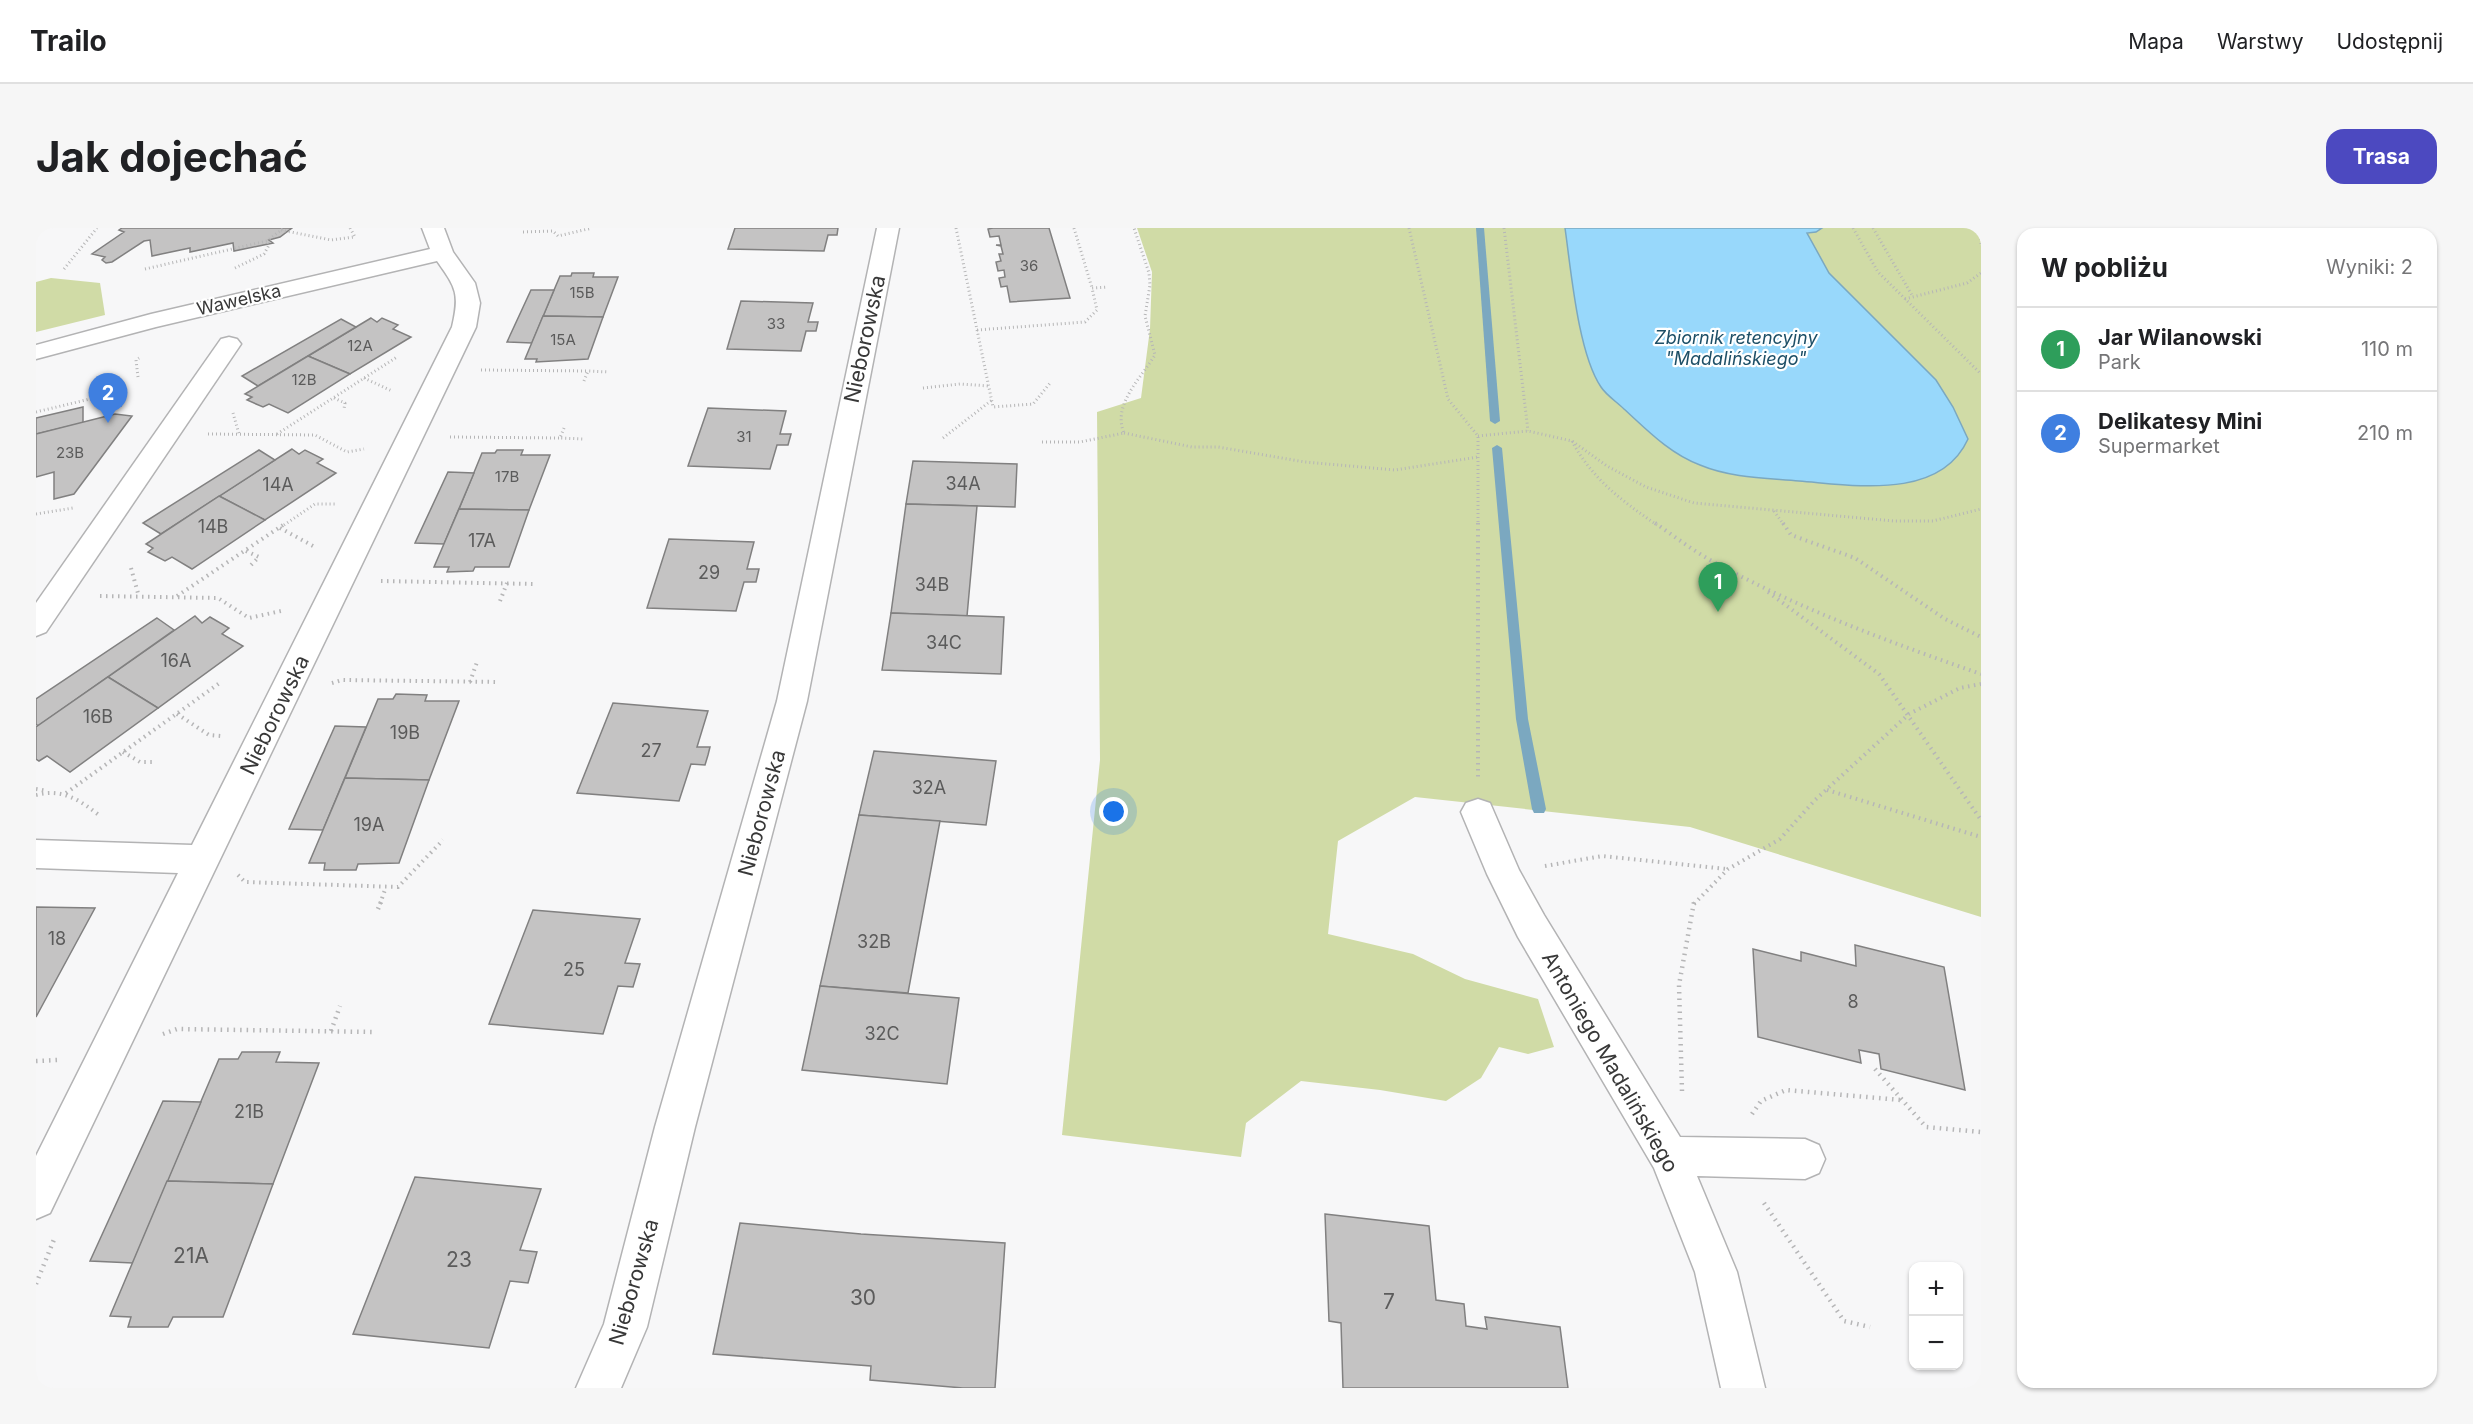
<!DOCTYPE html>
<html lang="pl">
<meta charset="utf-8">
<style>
body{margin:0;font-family:Inter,sans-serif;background:#f6f6f6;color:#202124}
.controls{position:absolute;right:18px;bottom:18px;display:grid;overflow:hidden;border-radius:12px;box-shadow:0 2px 4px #0004}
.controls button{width:54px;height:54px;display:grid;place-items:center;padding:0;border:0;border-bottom:2px solid #e0e0e0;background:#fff;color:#202124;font:30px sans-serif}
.you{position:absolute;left:1078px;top:584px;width:21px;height:21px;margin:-15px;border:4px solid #fff;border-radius:50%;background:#1a73e8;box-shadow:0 0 0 9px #1a73e833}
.badge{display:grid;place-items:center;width:39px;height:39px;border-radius:50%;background:#4c49c0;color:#fff;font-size:20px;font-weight:700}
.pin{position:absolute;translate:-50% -50px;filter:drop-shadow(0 2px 3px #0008)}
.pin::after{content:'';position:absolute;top:32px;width:21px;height:18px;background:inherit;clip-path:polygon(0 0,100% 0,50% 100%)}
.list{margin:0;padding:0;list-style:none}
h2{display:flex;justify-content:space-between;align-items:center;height:78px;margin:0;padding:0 24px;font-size:26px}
h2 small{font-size:20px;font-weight:400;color:#757577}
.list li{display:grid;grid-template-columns:39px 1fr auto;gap:18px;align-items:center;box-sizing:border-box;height:84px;padding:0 24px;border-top:2px solid #e0e0e0}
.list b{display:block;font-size:22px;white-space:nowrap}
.list p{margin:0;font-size:20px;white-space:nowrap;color:#757577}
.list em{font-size:20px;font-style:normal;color:#757577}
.map{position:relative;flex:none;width:1945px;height:1160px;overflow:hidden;border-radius:18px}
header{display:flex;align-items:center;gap:36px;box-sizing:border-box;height:84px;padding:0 30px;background:#fff;border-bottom:2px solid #e0e0e0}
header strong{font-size:28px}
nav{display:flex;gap:33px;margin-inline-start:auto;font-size:21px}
.intro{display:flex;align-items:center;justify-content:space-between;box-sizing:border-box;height:144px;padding:0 36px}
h1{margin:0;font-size:42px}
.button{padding:15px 27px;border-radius:18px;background:#4c49c0;color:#fff;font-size:21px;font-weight:700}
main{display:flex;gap:36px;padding:0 36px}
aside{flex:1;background:#fff;border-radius:18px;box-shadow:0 2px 4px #0004}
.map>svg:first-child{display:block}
.green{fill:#d0dba6}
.water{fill:#98d8fb;stroke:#7ba8c0;stroke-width:1.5}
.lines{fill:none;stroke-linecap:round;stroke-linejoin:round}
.stream{fill:#7ba8c0;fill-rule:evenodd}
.building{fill:#c4c3c3;stroke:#818080;stroke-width:1.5}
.minor-casing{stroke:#b3b3b4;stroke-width:3}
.path-far2{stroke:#b6b6b7;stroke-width:3;stroke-dasharray:1 3;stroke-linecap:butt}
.path-far1{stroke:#b6b6b7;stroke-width:4;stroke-dasharray:1.5 4.5;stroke-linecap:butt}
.path{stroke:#b6b6b7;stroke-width:4.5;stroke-dasharray:1.5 5;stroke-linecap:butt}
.minor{fill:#fff;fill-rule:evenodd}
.labels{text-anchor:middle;stroke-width:4.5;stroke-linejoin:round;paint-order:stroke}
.far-number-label{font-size:15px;fill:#5b5b5b}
.far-street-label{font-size:18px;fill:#383838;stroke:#fff}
.far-water-label{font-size:18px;font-style:italic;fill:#1d4f67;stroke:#fff}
.number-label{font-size:18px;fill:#5b5b5b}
.street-label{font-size:21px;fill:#383838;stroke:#fff}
.near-number-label{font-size:21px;fill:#5b5b5b}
</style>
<header>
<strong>Trailo</strong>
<nav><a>Mapa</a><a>Warstwy</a><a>Udostępnij</a></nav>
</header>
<div class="intro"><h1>Jak dojechać</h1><a class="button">Trasa</a></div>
<main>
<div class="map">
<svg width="1945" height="1160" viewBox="0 0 1945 1160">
<rect width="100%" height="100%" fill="#f7f7f8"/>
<g class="green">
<path d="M1101,0H1945V689L1654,599L1379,569L1302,613L1292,706L1377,726L1429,751L1502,771L1518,819L1492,826L1463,819L1445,850L1410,873L1344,862L1265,853L1210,895L1205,929L1026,907L1064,532L1061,184L1105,170L1114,101L1116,44Z"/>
<path d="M15,50L64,55L69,87L0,104V54Z"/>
</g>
<path class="water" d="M1529,0H1786L1780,4L1771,5L1793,45L1900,152L1917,179L1932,211C1904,273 1817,257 1763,253C1730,250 1695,250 1664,237C1634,226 1611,202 1588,181C1581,174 1570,167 1565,159C1542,125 1535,42 1529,0Z"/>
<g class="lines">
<g class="stream">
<path d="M1440,0H1448L1464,193L1459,196L1454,193Z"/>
<path d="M1461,217L1466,220L1492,491L1510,581L1508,585H1498L1496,581L1480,491L1456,220Z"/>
</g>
</g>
<g class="building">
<path d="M86,0H256L244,9L233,12L237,15L198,23L197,15L154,24V20L116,28L114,12L108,13L76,34L70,35L66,32L69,29L56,26L88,4L83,2Z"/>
<path d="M699,0H802L801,7H792L788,23L692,21Z"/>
<path d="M957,0H1013L1034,70L974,74L971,58L965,59L963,50L969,49L968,42L962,43L960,34L965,33L963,26H967L965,18L960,17H965L963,8L954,9L952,1Z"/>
<path d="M536,45H558L557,49H582L567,89L507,88L524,48H535Z"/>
<path d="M495,62H518L496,115L471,114Z"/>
<path d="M705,73L777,75L772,94H782L780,103H770L765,123L691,121Z"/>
<path d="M507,88L567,89L552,131L500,134L501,131H489Z"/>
<path d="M335,90L341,94L346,90L362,97L357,101L375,109L314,146L272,128Z"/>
<path d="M305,91L320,99L222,158L206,148Z"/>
<path d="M272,128L314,146L252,185L233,176L227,179L211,172L216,169L209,166Z"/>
<path d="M47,179V195L0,206V190Z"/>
<path d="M672,180L750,183L744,206H755L752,217H741L734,241L652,238Z"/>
<path d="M79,186L96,188L38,266L18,271V244L0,249V206Z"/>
<path d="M256,221L263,226L269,222L287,231L281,235L300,245L229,292L183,268Z"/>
<path d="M223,222L239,232L125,306L107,295Z"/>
<path d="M461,222H487L485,227H514L493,282L423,281L446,225H459Z"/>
<path d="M877,233L981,236L979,279L870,276Z"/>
<path d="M412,244L438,245L408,316L379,315Z"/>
<path d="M183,268L229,292L156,341L136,329L129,333L112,324L117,320L110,316Z"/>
<path d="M870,276L941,278L931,388L855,385Z"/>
<path d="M423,281L493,282L473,339H439L437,343L411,344L413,339H398Z"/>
<path d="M633,311L718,314L711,341H723L720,354H708L700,383L611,380Z"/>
<path d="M855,385L968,389L965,446L846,442Z"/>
<path d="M159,388L166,395L174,389L193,400L186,406L207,418L122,480L72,449Z"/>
<path d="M121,390L138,402L2,498L0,496V471Z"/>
<path d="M72,449L122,480L34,544L11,528L3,533L0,531V499Z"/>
<path d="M360,466L391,467L389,473H423L393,552L309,550L342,471H357Z"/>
<path d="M577,475L672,483L661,519H674L672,527L669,537L655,536L643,573L541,565Z"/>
<path d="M299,498L330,499L287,602L253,601Z"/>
<path d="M838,523L960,533L950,597L823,587Z"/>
<path d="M309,550L393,552L363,635L322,636L320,642H288L289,635H273Z"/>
<path d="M823,587L904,593L872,765L784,758Z"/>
<path d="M0,679L59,680L0,789Z"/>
<path d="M497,682L604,691L589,735L604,736L597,759L582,758L567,806L453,796Z"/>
<path d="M1819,717L1908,739L1929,862L1845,841L1843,826L1823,822L1825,835L1722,809L1717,721L1765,733V724L1820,738Z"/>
<path d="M784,758L923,770L911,856L766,842Z"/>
<path d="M206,824H244L240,834L283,835L237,956L131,953L183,831H202Z"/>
<path d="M127,873L165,874L97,1035L54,1033Z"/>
<path d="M379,949L505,961L484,1022L501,1024L492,1055L474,1053L453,1120L317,1106Z"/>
<path d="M131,953L237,956L187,1089H137L132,1099H92L95,1089L74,1088Z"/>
<path d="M1289,986L1393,998L1400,1072L1428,1076L1430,1098L1451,1101L1449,1089L1524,1099L1532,1160H1307L1305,1095L1293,1093Z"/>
<path d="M704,995L825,1006L969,1015L959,1160H927L834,1152L835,1138L677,1126Z"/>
</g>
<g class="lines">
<defs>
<g id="minor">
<path d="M386,0H408L417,24L439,55L444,75L440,99L14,985L0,991V928L142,645L0,640V612L156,617L416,99C424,65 420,60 401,33L120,99L0,131V117L115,86L394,21Z"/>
<path d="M841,0H863L771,473L659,899L611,1099L585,1160H540L568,1096L619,899L741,473Z"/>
<path d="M193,109L201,111L205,116L10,404L0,408V375L185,111Z"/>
<path d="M1442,571L1454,575L1483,642L1508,687L1644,909L1769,911L1783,917L1789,931L1783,945L1769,951L1661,948L1701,1044L1729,1160H1685L1659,1044L1618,940L1482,709L1451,646L1425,584L1430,575Z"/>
</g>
</defs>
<use href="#minor" class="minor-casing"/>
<g class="path-far2">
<path d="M314,0L319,9"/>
<path d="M920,0L957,179L997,176L1015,154"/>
<path d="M1038,0L1056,60"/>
<path d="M1373,0L1412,171L1442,208V297"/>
<path d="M1468,0L1492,203"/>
<path d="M1817,0L1842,44L1945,146"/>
<path d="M1837,0L1877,69"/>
<path d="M245,2L295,12L318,9"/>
<path d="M1945,3V19"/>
<path d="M487,4L517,3L522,8L556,0"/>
<path d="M199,40L228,26L233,17L231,13"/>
<path d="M28,41L61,0"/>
<path d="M109,41L231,13L248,0"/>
<path d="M1869,71L1931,55L1945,45"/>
<path d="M941,102L1049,94L1061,82L1056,60L1072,59"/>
<path d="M445,142L552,143"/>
<path d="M102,149L100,132L103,130"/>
<path d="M328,150L356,163"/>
<path d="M548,153L552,143L573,144"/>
<path d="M887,160L924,156L953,158"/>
<path d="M298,170L309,175L308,181"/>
<path d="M0,184L54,171L69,175V180L88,177"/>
<path d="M197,185L203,206"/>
<path d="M528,200L524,210L548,211"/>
<path d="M1088,205L1156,219H1182L1269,234L1359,242L1442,229"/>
<path d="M172,206L279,207L311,224L328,221"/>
<path d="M241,206L361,129"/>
<path d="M1442,208L1492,203L1536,213L1571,238L1610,259L1658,275L1858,293H1897L1945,281"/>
<path d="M414,209L524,210"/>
<path d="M907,210L956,172"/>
<path d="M1536,213C1556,251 1586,273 1621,297"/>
<path d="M1006,214H1044L1088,205C1076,177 1105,150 1119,127L1109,88L1114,57L1113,45L1098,0"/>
<path d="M1738,283L1748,297"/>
<path d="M0,286L37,280"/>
<path d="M248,297L279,276H301"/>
</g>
<g class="path-far1">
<path d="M1442,295V549"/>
<path d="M1619,295C1638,308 1656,322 1676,333C1761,380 1853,414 1945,446"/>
<path d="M1747,295L1755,307L1819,330L1909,391L1945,409"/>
<path d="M244,300L279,319"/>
<path d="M210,323L223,329L214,338"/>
<path d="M95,340L103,369"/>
<path d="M345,353L497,356"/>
<path d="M1732,364L1843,446L1945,592"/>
<path d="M64,368L182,370L213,390L245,383"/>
<path d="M141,368L250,295"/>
<path d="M464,373L471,355"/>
<path d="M434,454L441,434"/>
<path d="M296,455L306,452L463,454"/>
<path d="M141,486L173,507L185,508"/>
<path d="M87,524L104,534H117"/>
<path d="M0,561L11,563"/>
<path d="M1791,562L1945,609"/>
<path d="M30,565L185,454"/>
<path d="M0,567C26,560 44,572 64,588"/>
<path d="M1509,638L1566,628L1691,641"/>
<path d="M202,647L209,654L362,659L407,612"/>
<path d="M344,676L350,659"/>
<path d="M1658,676L1692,641L1744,611L1779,572L1873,486L1924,460L1945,456"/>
</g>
<g class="path">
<path d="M342,681L345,674"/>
<path d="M295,803L304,778"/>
<path d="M127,806L141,801L339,804"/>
<path d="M0,833L22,832"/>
<path d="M1839,841L1890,899L1945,904"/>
<path d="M1646,863L1643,757L1658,674"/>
<path d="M1716,886L1725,873L1750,862L1865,872"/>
<path d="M1728,975L1808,1093L1834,1099"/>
<path d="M0,1056L19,1009"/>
</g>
<use href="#minor" class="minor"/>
</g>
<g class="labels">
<g class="far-number-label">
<text x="993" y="43">36</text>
<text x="546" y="70">15B</text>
<text x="740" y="101">33</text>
<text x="527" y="117">15A</text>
<text x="324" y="123">12A</text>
<text x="268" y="157">12B</text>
<text x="708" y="214">31</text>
<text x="34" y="230">23B</text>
<text x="471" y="254">17B</text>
</g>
<g class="far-street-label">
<text transform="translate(203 72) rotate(-13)" y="6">Wawelska</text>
</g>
<g class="far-water-label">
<text x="1700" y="116">Zbiornik retencyjny<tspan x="1700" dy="21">"Madalińskiego"</tspan></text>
</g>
<g class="number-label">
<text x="927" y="262">34A</text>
<text x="242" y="263">14A</text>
<text x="177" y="305">14B</text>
<text x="446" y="319">17A</text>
<text x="673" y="351">29</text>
<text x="896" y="363">34B</text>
<text x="908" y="421">34C</text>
<text x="140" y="439">16A</text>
<text x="62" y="495">16B</text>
<text x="369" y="511">19B</text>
<text x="615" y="529">27</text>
<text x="893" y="566">32A</text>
<text x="333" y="603">19A</text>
<text x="21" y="717">18</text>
<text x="838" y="720">32B</text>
<text x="538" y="748">25</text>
<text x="1817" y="780">8</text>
<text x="846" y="812">32C</text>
<text x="213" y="890">21B</text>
</g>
<g class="street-label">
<text transform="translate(829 111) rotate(-78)" y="7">Nieborowska</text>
<text transform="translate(239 487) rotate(-64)" y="7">Nieborowska</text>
<text transform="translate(726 585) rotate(-75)" y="7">Nieborowska</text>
<text transform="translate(1574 834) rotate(60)" y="7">Antoniego Madalińskiego</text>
<text transform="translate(598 1054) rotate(-74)" y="7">Nieborowska</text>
</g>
<g class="near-number-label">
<text x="155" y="1035">21A</text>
<text x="423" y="1039">23</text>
<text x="827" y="1077">30</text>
<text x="1353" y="1081">7</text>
</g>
</g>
</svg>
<div class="controls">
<button>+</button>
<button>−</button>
</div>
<div class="you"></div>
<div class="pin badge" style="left:1682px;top:384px;background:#2e9e5b">1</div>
<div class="pin badge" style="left:72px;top:195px;background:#3f7fe0">2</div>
</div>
<aside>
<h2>W pobliżu<small>Wyniki: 2</small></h2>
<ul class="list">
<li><span class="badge" style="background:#2e9e5b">1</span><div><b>Jar Wilanowski</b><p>Park</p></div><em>110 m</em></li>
<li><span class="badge" style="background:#3f7fe0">2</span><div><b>Delikatesy Mini</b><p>Supermarket</p></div><em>210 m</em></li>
</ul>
</aside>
</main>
